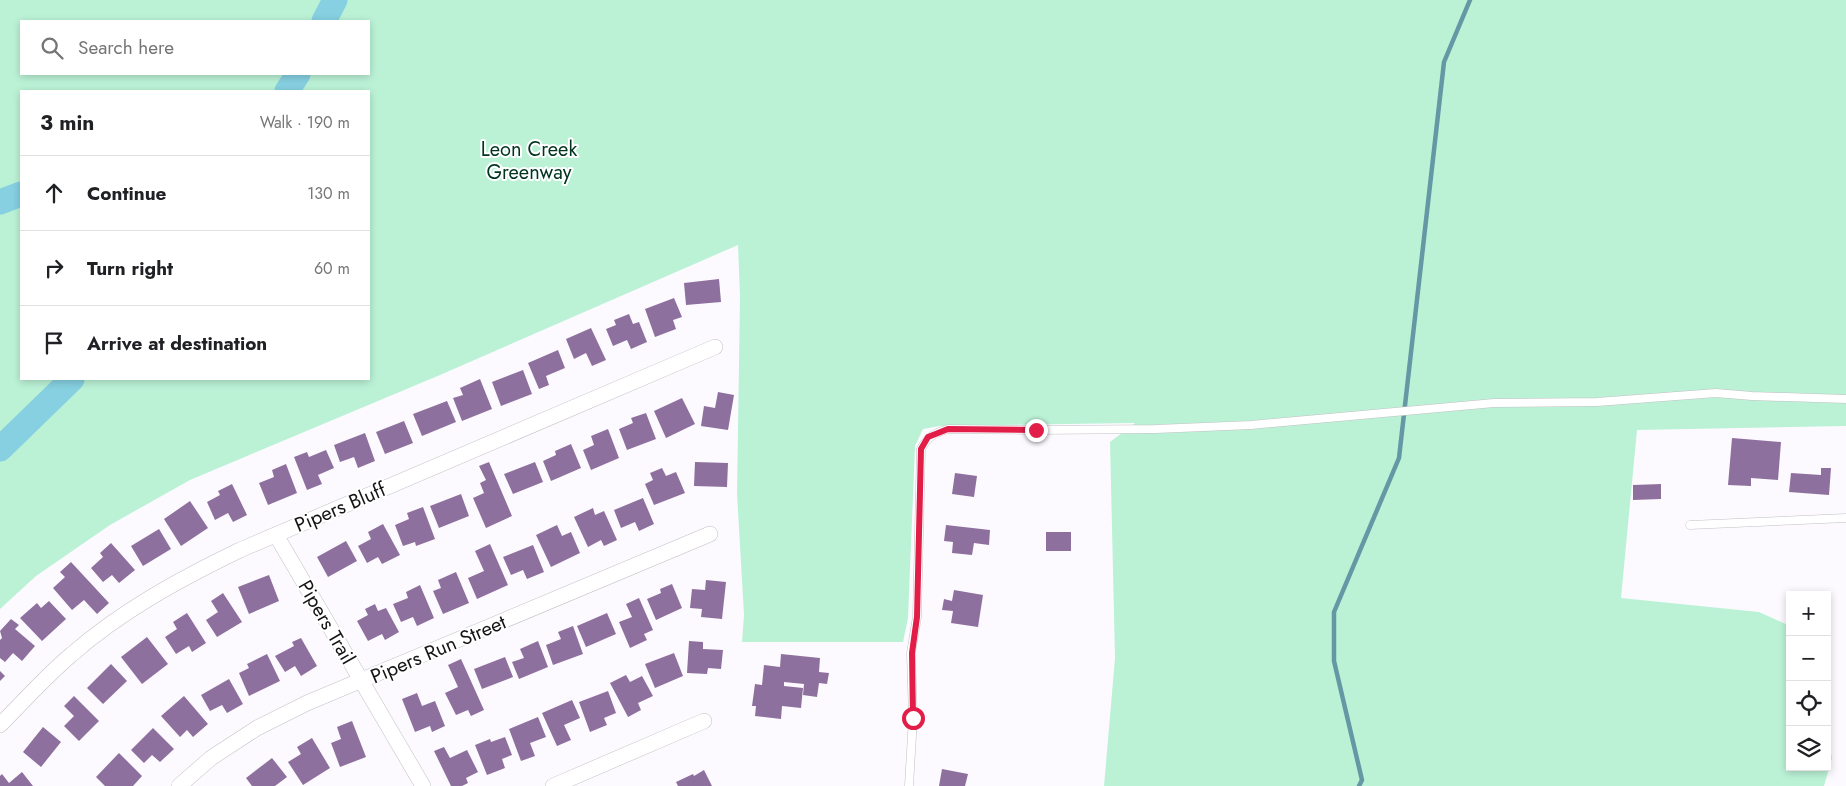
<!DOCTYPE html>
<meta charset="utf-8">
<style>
body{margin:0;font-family:Jost,sans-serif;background:#f2f2f2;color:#202124}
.controls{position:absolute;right:15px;bottom:15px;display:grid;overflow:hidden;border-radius:0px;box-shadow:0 2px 8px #0003}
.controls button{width:45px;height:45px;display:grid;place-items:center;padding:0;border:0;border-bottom:1px solid #e0e0e0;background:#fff;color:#202124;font:25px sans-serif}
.stop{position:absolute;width:15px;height:15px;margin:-11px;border:4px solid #e11d48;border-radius:50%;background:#fff}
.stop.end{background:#e11d48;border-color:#fff;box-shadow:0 1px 5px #0008}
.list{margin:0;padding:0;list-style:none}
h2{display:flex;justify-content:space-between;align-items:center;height:65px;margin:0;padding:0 20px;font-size:21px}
h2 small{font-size:16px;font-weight:400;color:#757577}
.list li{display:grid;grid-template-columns:32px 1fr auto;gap:15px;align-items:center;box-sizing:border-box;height:75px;padding:0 20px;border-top:1px solid #e0e0e0}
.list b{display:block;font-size:19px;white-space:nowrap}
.list em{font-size:16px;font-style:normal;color:#757577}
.icon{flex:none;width:28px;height:28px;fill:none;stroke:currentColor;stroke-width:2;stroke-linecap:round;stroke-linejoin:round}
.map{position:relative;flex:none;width:1846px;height:786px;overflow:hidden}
.search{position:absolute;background:#fff;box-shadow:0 2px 8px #0003;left:20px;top:20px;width:350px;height:55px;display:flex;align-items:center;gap:12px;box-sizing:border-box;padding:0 18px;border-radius:0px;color:#757577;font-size:19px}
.panel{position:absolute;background:#fff;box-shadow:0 2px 8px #0003;left:20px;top:90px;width:350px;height:290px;border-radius:0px}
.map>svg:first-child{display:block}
.green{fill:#bbf2d6;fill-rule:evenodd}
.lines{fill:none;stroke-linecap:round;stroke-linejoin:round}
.stream{stroke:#6498a4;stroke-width:4.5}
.river{stroke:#86d0e1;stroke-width:25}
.building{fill:#8e709e}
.lane-casing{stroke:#c2c0c4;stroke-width:9}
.street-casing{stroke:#c2c0c4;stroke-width:16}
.lane{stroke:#fff;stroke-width:8}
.street{stroke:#fff;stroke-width:15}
.route{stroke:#e11d48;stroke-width:6}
.labels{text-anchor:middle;stroke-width:4;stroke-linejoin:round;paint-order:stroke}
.park-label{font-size:20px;fill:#003320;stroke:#fff}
.street-label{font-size:20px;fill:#151415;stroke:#fff}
</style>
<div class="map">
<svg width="1846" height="786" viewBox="0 0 1846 786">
<rect width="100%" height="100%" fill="#fdfaff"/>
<path class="green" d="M0,0H1846V426L1637,430L1621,598L1759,612L1790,626V767H1827V735L1832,758L1824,786H1104L1115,658L1110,442L1135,423L940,426L923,429L915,446L908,618L903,642H742L744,615L737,494L740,296L738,245L440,375L190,480L110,525L36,576L0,609ZM21,21H369V74H21ZM21,91H369V379H21Z"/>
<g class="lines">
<path class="stream" d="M1359,786L1362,780L1334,661V612L1399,458L1444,62L1470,0"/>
<g class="river">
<path d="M324,21L335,0"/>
<path d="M287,91L298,74"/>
<path d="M0,202L21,194"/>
<path d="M0,449L72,379"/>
</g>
</g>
<g class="building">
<path d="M719,279L721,302L686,305L684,283Z"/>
<path d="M674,298L682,317L673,320L676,329L655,337L645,309Z"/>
<path d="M629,314L633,324L639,322L647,342L631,349L627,340L613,346L606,329L616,325L614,320Z"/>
<path d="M591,328L606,360L592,366L586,353L574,359L566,339Z"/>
<path d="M558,350L565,368L546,376L549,385L539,389L528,363Z"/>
<path d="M523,370L532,394L501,406L492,382Z"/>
<path d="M480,379L492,409L462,421L453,398L463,395L460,388Z"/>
<path d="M718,392L734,395L728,430L701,426L704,406L715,408Z"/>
<path d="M682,398L695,424L666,438L654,411Z"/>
<path d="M447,401L456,422L422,436L413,414Z"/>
<path d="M646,413L656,439L627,450L619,429L633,423L631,418Z"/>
<path d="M404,421L413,443L385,454L376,432Z"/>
<path d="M608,429L619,458L591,470L583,450L594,445L591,436Z"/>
<path d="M365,433L375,461L358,468L354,457L340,462L334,445Z"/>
<path d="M1732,438L1781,442L1778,480L1751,478V486L1728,485Z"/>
<path d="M571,444L581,468L551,481L543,461L556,455L555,451Z"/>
<path d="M326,450L334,468L318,475L322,484L307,490L294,457L307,452L309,457Z"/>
<path d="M489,462L512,516L486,528L473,498L484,493L480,483L486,480L479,466Z"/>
<path d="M535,462L543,482L513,494L504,474Z"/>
<path d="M695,462L728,463L727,487L694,486Z"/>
<path d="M286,464L297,493L268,505L259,483L274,477L272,470Z"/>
<path d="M662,468L666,476L676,472L685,493L654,505L645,484L653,480L650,473Z"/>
<path d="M1821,468H1831L1829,495L1789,492L1791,473L1821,475Z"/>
<path d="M955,473L977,476L974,497L952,494Z"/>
<path d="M232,484L247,515L233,522L228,513L215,520L207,502L220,495L218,491Z"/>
<path d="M1661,484V499L1633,500V485Z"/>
<path d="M461,494L469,516L439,528L430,506Z"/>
<path d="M643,498L654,524L639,531L635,522L621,528L614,510Z"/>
<path d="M190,501L208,528L181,546L164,519Z"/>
<path d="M423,507L435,539L416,546L415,542L403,546L395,525L409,519L407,513Z"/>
<path d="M593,508L595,515L604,511L617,540L604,546L601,540L588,547L574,517Z"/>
<path d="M383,524L400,555L382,564L378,557L367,563L358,546L371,539L368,532Z"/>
<path d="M557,525L562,536L571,532L580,553L551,567L536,535Z"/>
<path d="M946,525L990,530L989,545L974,543L972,555L952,553L953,542L944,541Z"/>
<path d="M159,529L171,549L143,566L131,546Z"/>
<rect x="1046" y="532" width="25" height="19"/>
<path d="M346,541L357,561L328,577L317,557Z"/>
<path d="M111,543L135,570L119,583L112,575L103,582L91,568L103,557L100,553Z"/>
<path d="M490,544L508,585L477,599L468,578L484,571L475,551Z"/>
<path d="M533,545L544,572L527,579L523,570L511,575L503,557Z"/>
<path d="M71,562L109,603L97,614L84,600L72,610L53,588L65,577L60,572Z"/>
<path d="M456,572L469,603L443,614L433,591L441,588L438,580Z"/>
<path d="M269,575L279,601L249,614L238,587Z"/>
<path d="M706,580L726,582L722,619L701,617L702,609L690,608L692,589L705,590Z"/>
<path d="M672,584L682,608L656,620L647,599L661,593L660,589Z"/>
<path d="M420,585L434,618L417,626L413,617L401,622L393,604L408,598L406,592Z"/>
<path d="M954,590L983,595L978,627L951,623L953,611L942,610L944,599L952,601Z"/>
<path d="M223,593L242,622L217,637L206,620L218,612L211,601Z"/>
<path d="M639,598L653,630L644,634L647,640L630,648L619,622L632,617L626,604Z"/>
<path d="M49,601L66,619L42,641L20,618L37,603L41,608Z"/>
<path d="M375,604L378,611L386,608L399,632L385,640L382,634L368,641L357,621L368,615L365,609Z"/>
<path d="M187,613L206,643L192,652L189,646L176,654L165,637L177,629L173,622Z"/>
<path d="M607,613L616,634L586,647L577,626Z"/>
<path d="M11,619L19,625L15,629L35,646L22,661L13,653L5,662L0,658V640L2,638L0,631Z"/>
<path d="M573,626L583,654L553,665L546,645L561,639L558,632Z"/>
<path d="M147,637L168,664L142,684L121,657Z"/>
<path d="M301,638L317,666L301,676L295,666L285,672L275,656L294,646L292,642Z"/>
<path d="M538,641L548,667L519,679L512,662L524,658L520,649Z"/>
<path d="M689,641L703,642V649L723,650L721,669L708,668L707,674L687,673Z"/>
<path d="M674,653L683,676L655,688L645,664Z"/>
<path d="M267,654L280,681L249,696L239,673L249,668L247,664Z"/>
<path d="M781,654L820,658L819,672L829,673L827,684L819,683L817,697L803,695L804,684L784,682V686L803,688L801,708L782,706L781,719L755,716L756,706H752L755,684L762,685L764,665L780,667Z"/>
<path d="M505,657L513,677L482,689L474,669Z"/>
<path d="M461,659L484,710L471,716L468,710L456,715L445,693L458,687L448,665Z"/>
<path d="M111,664L127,681L103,704L87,688Z"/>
<path d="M0,671L5,676L0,681Z"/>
<path d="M626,675L630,682L642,676L653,696L638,703L641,710L628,717L610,683Z"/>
<path d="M229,679L243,704L227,713L222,705L210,711L201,695Z"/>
<path d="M608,691L616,713L604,718L607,725L590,732L579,702Z"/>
<path d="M417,693L422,706L435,701L445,726L432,732L430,726L415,732L402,699Z"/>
<path d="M74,696L99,721L79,741L64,726L74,716L64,706Z"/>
<path d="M184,696L208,724L193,737L187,730L180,737L161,716Z"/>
<path d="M572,700L580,718L564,725L571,740L557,746L542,713Z"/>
<path d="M538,717L546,737L530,743L535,756L521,761L509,729Z"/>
<path d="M352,721L366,757L340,767L331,743L341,739L337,727Z"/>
<path d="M43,727L61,742L41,767L23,752Z"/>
<path d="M153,728L174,749L160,762L152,755L144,763L131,750Z"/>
<path d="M505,737L512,755L502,759L505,768L487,775L475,745L490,739L491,742Z"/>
<path d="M312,738L330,768L303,785L288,762L301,754L297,747Z"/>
<path d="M444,747L450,758L467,750L478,772L466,778L468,783L462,786H451L434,751Z"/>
<path d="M119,753L142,776L133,786H105L96,777Z"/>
<path d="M272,758L287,777L275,786H252L246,778Z"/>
<path d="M942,769L968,774L965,786H939Z"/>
<path d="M704,770L712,786H678L676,782L693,774L694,776Z"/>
<path d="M22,772L33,786H0V776L2,774L9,783Z"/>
</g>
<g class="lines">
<defs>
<g id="lane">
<path d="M1690,525L1846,518"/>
<path d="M909,786L913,718L911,653L917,617L921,449C928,436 935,433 948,429L1036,430L1156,429L1251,425L1494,403L1597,402L1716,393L1752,396L1846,399"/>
</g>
<g id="street">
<path d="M276,535L423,786"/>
<path d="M0,725C23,702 46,676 71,655C121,611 180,579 240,550L715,347"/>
<path d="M179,786L211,758L257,728L307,703L710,534"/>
<path d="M553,786L704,721"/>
</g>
</defs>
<use href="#lane" class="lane-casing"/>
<use href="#street" class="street-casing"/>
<use href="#lane" class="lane"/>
<use href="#street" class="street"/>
</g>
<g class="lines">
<path class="route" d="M913,718L912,653L917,617L921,449L928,437L948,429L1036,430"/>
</g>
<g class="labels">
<g class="park-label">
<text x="529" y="156">Leon Creek<tspan x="529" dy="23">Greenway</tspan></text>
</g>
<g class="street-label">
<text transform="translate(340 507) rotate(-23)" y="7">Pipers Bluff</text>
<text transform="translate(327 622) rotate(60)" y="7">Pipers Trail</text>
<text transform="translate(438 649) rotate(-23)" y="7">Pipers Run Street</text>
</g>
</g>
</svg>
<div class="controls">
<button>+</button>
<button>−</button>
<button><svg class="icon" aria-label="locate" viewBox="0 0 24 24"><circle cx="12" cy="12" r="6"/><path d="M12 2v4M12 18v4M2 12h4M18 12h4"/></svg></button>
<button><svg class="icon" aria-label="layers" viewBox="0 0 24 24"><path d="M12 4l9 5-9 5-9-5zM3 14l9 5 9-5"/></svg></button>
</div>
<div class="stop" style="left:913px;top:718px"></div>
<div class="stop end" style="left:1036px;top:430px"></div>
<div class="search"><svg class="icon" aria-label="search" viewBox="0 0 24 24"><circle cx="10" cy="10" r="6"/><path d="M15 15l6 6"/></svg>Search here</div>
<section class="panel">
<h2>3 min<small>Walk · 190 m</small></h2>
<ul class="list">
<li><svg class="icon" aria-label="ahead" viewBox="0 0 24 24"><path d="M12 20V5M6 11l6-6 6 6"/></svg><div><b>Continue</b></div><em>130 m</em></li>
<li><svg class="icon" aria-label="right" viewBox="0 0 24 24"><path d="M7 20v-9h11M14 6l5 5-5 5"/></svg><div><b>Turn right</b></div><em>60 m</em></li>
<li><svg class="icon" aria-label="arrive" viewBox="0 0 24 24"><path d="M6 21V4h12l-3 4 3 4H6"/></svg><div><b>Arrive at destination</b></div></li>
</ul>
</section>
</div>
